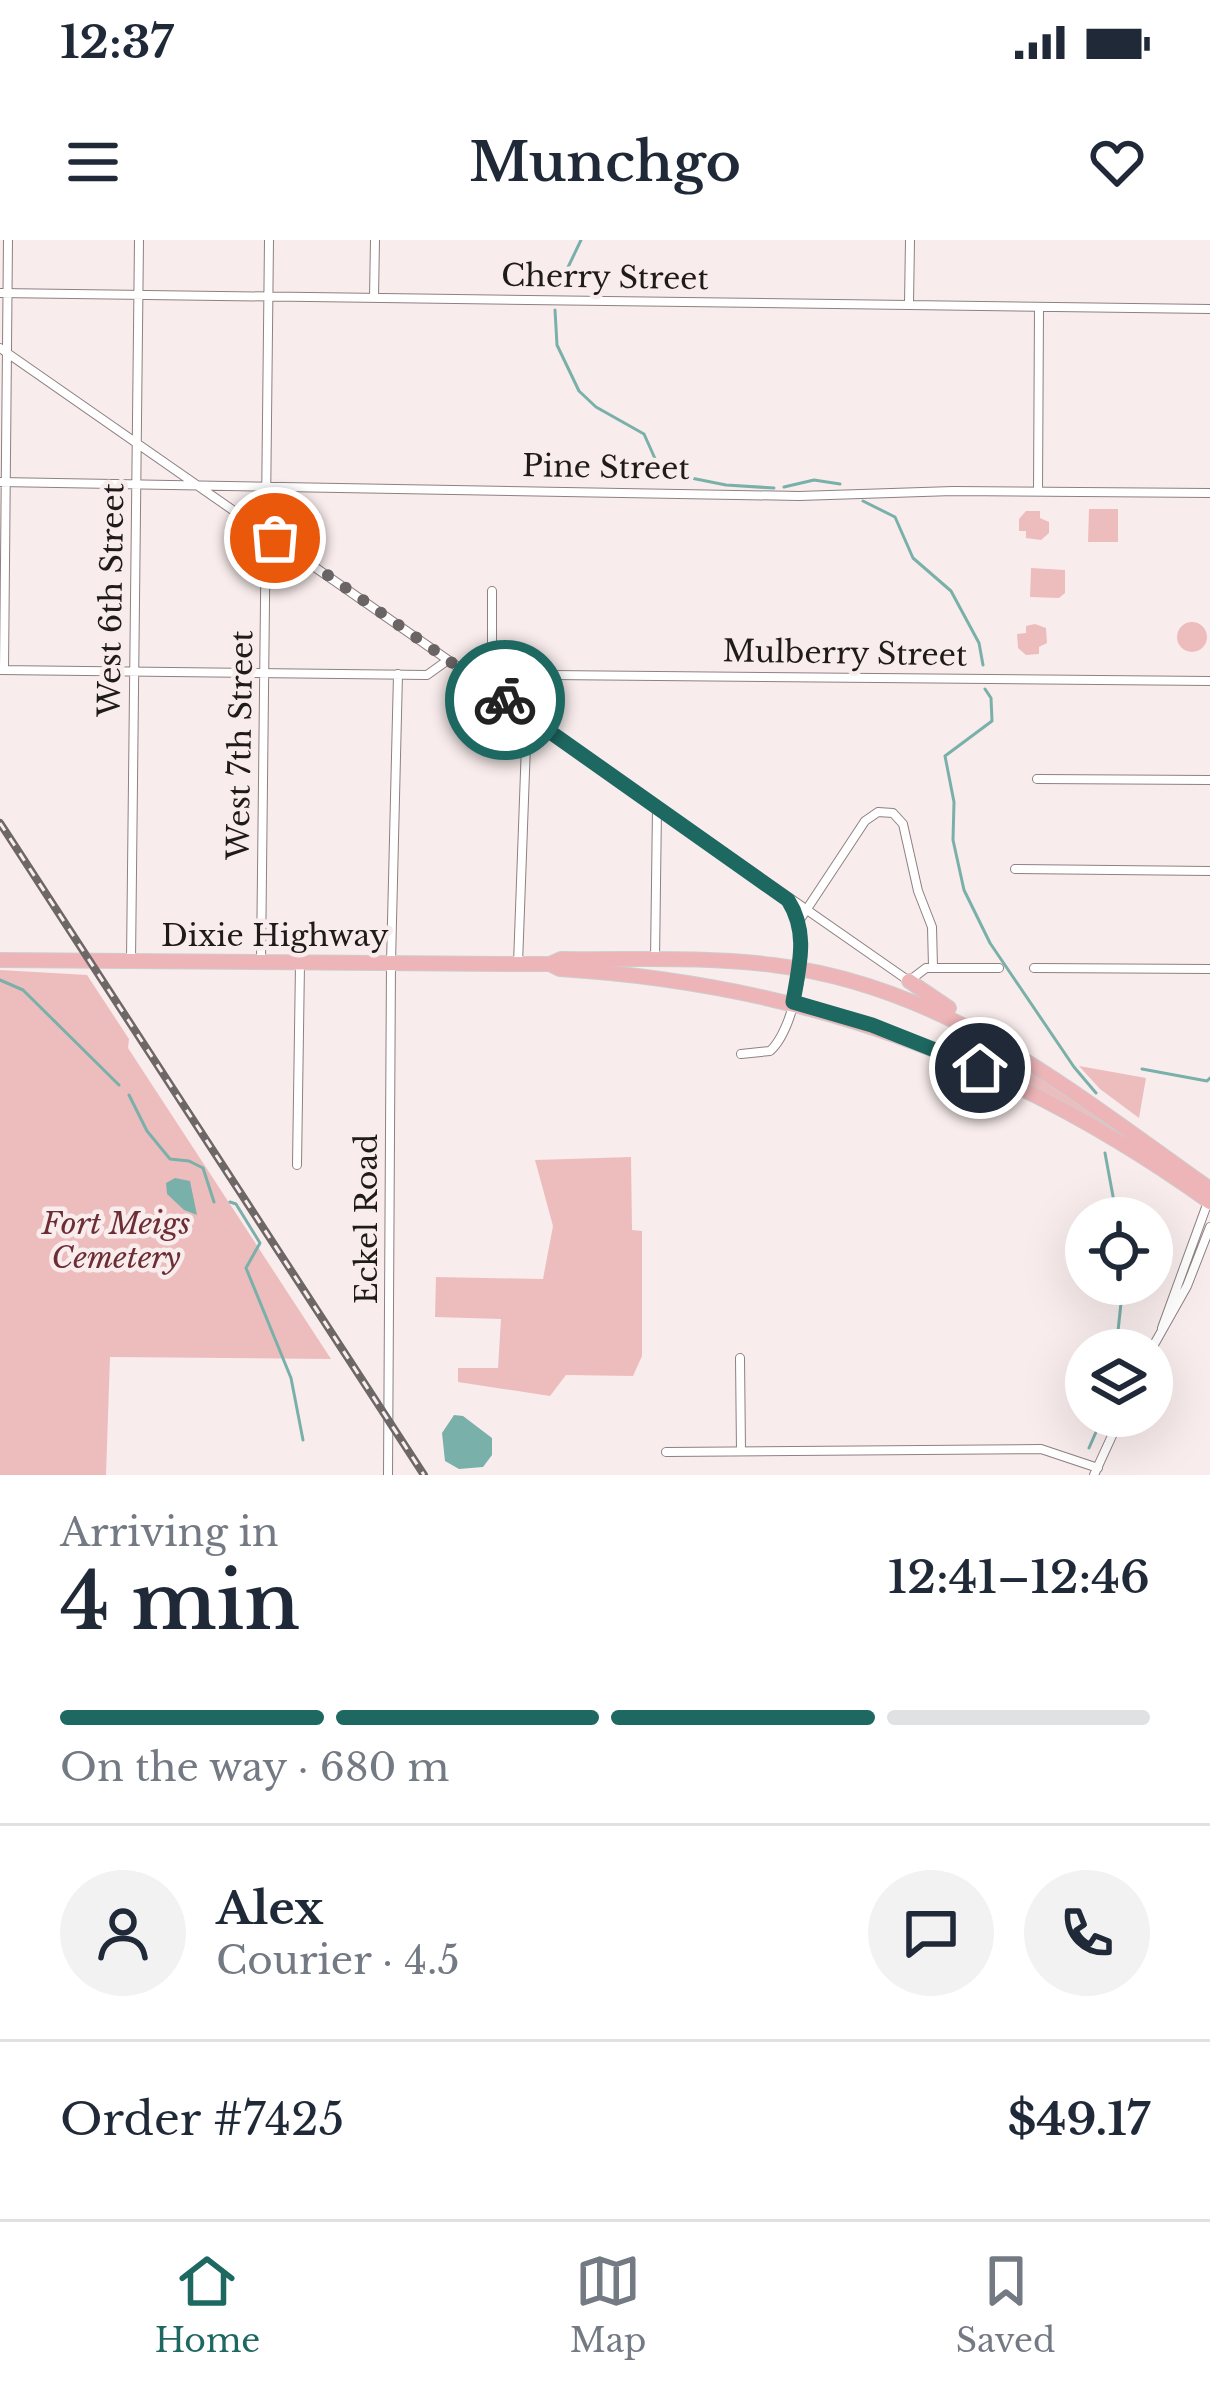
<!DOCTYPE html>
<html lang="en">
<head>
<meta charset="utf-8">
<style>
  body { margin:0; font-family:"Libre Baskerville",serif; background:#f2f2f3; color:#1f2937; height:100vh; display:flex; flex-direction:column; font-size:45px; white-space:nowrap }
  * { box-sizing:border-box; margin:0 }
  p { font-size:39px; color:#747a83 }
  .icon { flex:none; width:66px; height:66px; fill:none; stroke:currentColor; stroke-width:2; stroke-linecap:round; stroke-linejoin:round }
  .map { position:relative; height:1235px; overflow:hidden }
  .drawer { display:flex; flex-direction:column; background:#fff; flex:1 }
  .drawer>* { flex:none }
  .fabs { position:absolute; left:1065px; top:957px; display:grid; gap:24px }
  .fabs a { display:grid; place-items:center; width:108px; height:108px; border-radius:50%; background:#fff; box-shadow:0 12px 48px #0002; font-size:60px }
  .pin { position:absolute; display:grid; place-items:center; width:102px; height:102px; color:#fff; margin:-51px; border:6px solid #fff; border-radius:50%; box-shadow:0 3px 12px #0007 }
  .courier { position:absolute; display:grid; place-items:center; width:120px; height:120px; margin:-60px; border:9px solid #1e6862; border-radius:50%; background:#fff; color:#222; box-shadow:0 3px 15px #0007 }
  .head em { font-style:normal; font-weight:600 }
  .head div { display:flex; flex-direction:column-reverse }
  .head { display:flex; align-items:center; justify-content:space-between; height:204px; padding:0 60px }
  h1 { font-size:78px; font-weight:600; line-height:90px }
  .bar { display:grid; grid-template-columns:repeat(4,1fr); gap:18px 12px; align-content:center; height:144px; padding:0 60px }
  .bar i { height:15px; border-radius:9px; background:#e0e1e3 }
  .bar .on { background:#1e6862 }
  .bar p { grid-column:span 4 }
  .line { display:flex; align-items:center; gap:30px; padding:0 60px; border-top:3px solid #e0e1e3 }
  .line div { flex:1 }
  .round { display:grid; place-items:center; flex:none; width:126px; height:126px; border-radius:63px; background:#f2f2f3 }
  .status { display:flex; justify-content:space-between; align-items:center; height:84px; padding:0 60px; background:#fff; direction:ltr }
  .status svg { height:33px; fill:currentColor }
  header { display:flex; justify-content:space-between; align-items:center; height:156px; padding:0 60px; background:#fff; font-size:54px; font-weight:600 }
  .dock { display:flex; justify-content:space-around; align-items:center; height:168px; border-top:3px solid #e0e1e3; background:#fff; font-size:33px; color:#747a83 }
  .dock a { display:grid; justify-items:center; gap:6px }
  .dock .on { color:#1e6862 }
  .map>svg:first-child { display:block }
</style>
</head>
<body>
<div class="status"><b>12:37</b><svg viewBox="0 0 49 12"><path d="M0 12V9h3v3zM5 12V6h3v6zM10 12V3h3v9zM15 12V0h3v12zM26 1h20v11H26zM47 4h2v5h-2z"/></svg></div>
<header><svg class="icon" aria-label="menu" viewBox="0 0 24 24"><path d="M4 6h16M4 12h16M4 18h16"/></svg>Munchgo<svg class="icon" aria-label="heart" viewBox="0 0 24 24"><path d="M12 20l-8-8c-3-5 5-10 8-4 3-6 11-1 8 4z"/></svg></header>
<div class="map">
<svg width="1210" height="1235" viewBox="0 0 1210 1235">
  <rect width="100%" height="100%" fill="#f9ecec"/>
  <!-- green -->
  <path fill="#edbdbe" d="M1089 269H1118V302H1088Z
    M1026 271H1040V278L1049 282V293L1041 300 1026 298V291H1019V279Z
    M1031 328 1065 330V353L1059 358 1030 357Z
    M1177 397a15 15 0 1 1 30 0a15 15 0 1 1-30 0Z
    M1035 384 1046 388 1047 403 1039 407V414L1026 415 1018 408 1017 394 1026 393V386Z
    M0 730 87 735 129 799 128 808 331 1119 110 1117 106 1235H0Z
    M983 809H993L1049 842 1138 905 981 819 978 816Z
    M1079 826 1146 838 1139 878 1100 849Z
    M631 917 632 990 642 991V1116L633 1136 566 1135 550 1156 458 1142V1128H498L501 1079 435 1077 436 1037 543 1039 553 986 535 920Z"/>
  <!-- water -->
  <path fill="#7ab0aa" d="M175 938 190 941 197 975 184 970 167 954 166 943Z
    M454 1175 463 1176 492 1198V1215L483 1227 459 1229 445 1221 442 1193Z"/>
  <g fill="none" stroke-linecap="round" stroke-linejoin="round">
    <!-- stream -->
    <path stroke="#7ab0aa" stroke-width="3" d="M560 44 581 0
      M555 70 557 105 579 151 596 167 644 194 661 232 726 245 774 248
      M784 247 814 240 840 244
      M863 261 895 277 913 318 951 351 979 403 983 425
      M985 449 991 458 992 481 945 516 954 562 953 600 964 650 990 703 1074 827 1096 853
      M0 740 23 750 119 845
      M1142 829 1207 841 1210 838
      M129 855 147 891 170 919 189 921 203 928 214 962
      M1105 913 1117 978
      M230 962 236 964 260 1003 246 1028 291 1138 303 1200
      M1116 1110 1123 1044
      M1089 1208 1103 1176"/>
    <defs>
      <path id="minor" d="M0 53 1210 69
        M374 57 375 0
        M909 64 910 0
        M0 108 909 741 926 728H999
        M0 242 799 256 953 251 1210 253
        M1038 251 1039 67
        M0 430 427 435 448 420
        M4 430 8 0
        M492 436V351
        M484 445 497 435H550L1210 441
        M1037 539 1210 540
        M1015 629 1210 631
        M799 681 865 581 878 572 893 573 903 584 918 651 932 687 933 727
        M655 720 657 568
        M131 721 139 0
        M261 722 269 0
        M518 724 527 477
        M1034 728 1210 729
        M741 814 770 811C792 792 808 718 801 688 799 679 794 670 788 661
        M297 925 300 724
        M1162 1088 1209 959
        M1151 1110 1187 1046 1210 987
        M740 1118 741 1211
        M666 1212 1041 1209 1098 1228
        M388 1235 391 723 398 434
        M1094 1235 1121 1176"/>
      <path id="primary" d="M0 720 503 724H550L561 719C631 720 703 716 773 725 947 746 1072 852 1210 949
        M550 724 560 729C804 744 1012 820 1210 962
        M909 741 949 768
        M961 820 977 806 982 792"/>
    </defs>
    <!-- minor casing -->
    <use href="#minor" stroke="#8d8181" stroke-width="10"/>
    <!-- primary casing -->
    <use href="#primary" stroke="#cecdcd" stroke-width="16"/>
    <!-- minor -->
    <use href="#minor" stroke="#fff" stroke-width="8"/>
    <!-- primary -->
    <use href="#primary" stroke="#edb5b8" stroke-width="14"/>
    <defs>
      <path id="rail" d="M0 583 424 1235"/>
    </defs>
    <!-- rail casing -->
    <use href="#rail" stroke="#6e6767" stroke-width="8"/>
    <!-- rail -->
    <use href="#rail" stroke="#f9ecec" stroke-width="3" stroke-dasharray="9" stroke-linecap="butt"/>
  </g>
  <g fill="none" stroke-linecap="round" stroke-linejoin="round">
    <!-- done -->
    <path stroke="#6b6464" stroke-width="12" stroke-dasharray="0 21.6" d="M275 298 505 460"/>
    <!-- route -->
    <path stroke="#1e6862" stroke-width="15" d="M505 460 788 660C809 693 799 726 793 762L872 785 980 828"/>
  </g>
  <g text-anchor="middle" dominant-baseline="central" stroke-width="9" stroke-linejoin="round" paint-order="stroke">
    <!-- street labels -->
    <g font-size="30" fill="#1f1b1b" stroke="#f9ecec">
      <text transform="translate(605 37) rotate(1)">Cherry Street</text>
      <text transform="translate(606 227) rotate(1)">Pine Street</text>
      <text transform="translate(111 360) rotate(-89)">West 6th Street</text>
      <text transform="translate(845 413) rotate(1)">Mulberry Street</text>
      <text transform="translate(240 505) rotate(-89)">West 7th Street</text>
      <text x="275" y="695">Dixie Highway</text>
      <text transform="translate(366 979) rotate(-90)">Eckel Road</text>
    </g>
    <!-- park labels -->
    <g font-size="30" font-style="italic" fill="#6c2e34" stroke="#f9ecec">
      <text x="116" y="983">Fort Meigs<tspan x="116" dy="34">Cemetery</tspan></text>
    </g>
  </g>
</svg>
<div class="fabs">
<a><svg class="icon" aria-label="locate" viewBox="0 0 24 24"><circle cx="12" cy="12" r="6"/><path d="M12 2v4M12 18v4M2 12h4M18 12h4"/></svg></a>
<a><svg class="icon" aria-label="layers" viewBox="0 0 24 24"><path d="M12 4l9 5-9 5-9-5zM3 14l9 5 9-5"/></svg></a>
</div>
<div class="pin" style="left:275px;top:298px;background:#ea580c"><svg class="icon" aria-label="bag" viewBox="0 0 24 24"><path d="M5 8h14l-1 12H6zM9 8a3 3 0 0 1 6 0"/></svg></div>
<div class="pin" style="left:980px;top:828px;background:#1f2937"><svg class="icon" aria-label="home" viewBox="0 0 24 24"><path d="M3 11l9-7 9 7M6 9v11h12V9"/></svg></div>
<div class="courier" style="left:505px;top:460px"><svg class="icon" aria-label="bike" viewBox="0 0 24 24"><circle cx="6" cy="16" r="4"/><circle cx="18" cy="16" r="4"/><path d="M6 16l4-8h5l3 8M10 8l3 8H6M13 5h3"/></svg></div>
</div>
<section class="drawer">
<div class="head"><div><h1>4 min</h1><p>Arriving in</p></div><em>12:41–12:46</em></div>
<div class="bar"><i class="on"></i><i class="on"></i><i class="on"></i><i></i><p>On the way · 680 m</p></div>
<div class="line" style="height:216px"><a class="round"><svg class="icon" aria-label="person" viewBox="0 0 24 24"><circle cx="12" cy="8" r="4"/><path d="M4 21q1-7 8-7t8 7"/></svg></a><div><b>Alex</b><p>Courier · 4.5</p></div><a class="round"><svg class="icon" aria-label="chat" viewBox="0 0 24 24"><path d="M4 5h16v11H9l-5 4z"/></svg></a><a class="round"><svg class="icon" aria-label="phone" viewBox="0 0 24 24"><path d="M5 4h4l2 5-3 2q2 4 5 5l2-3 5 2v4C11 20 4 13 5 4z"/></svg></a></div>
<div class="line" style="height:156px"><div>Order #7425</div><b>$49.17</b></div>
</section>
<nav class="dock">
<a class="on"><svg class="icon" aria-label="home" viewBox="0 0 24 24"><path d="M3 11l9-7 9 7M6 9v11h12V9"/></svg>Home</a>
<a><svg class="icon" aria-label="map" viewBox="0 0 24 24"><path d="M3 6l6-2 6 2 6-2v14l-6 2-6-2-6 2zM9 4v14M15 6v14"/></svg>Map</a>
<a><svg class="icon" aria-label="saved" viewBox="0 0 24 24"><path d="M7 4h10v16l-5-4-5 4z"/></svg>Saved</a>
</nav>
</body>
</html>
